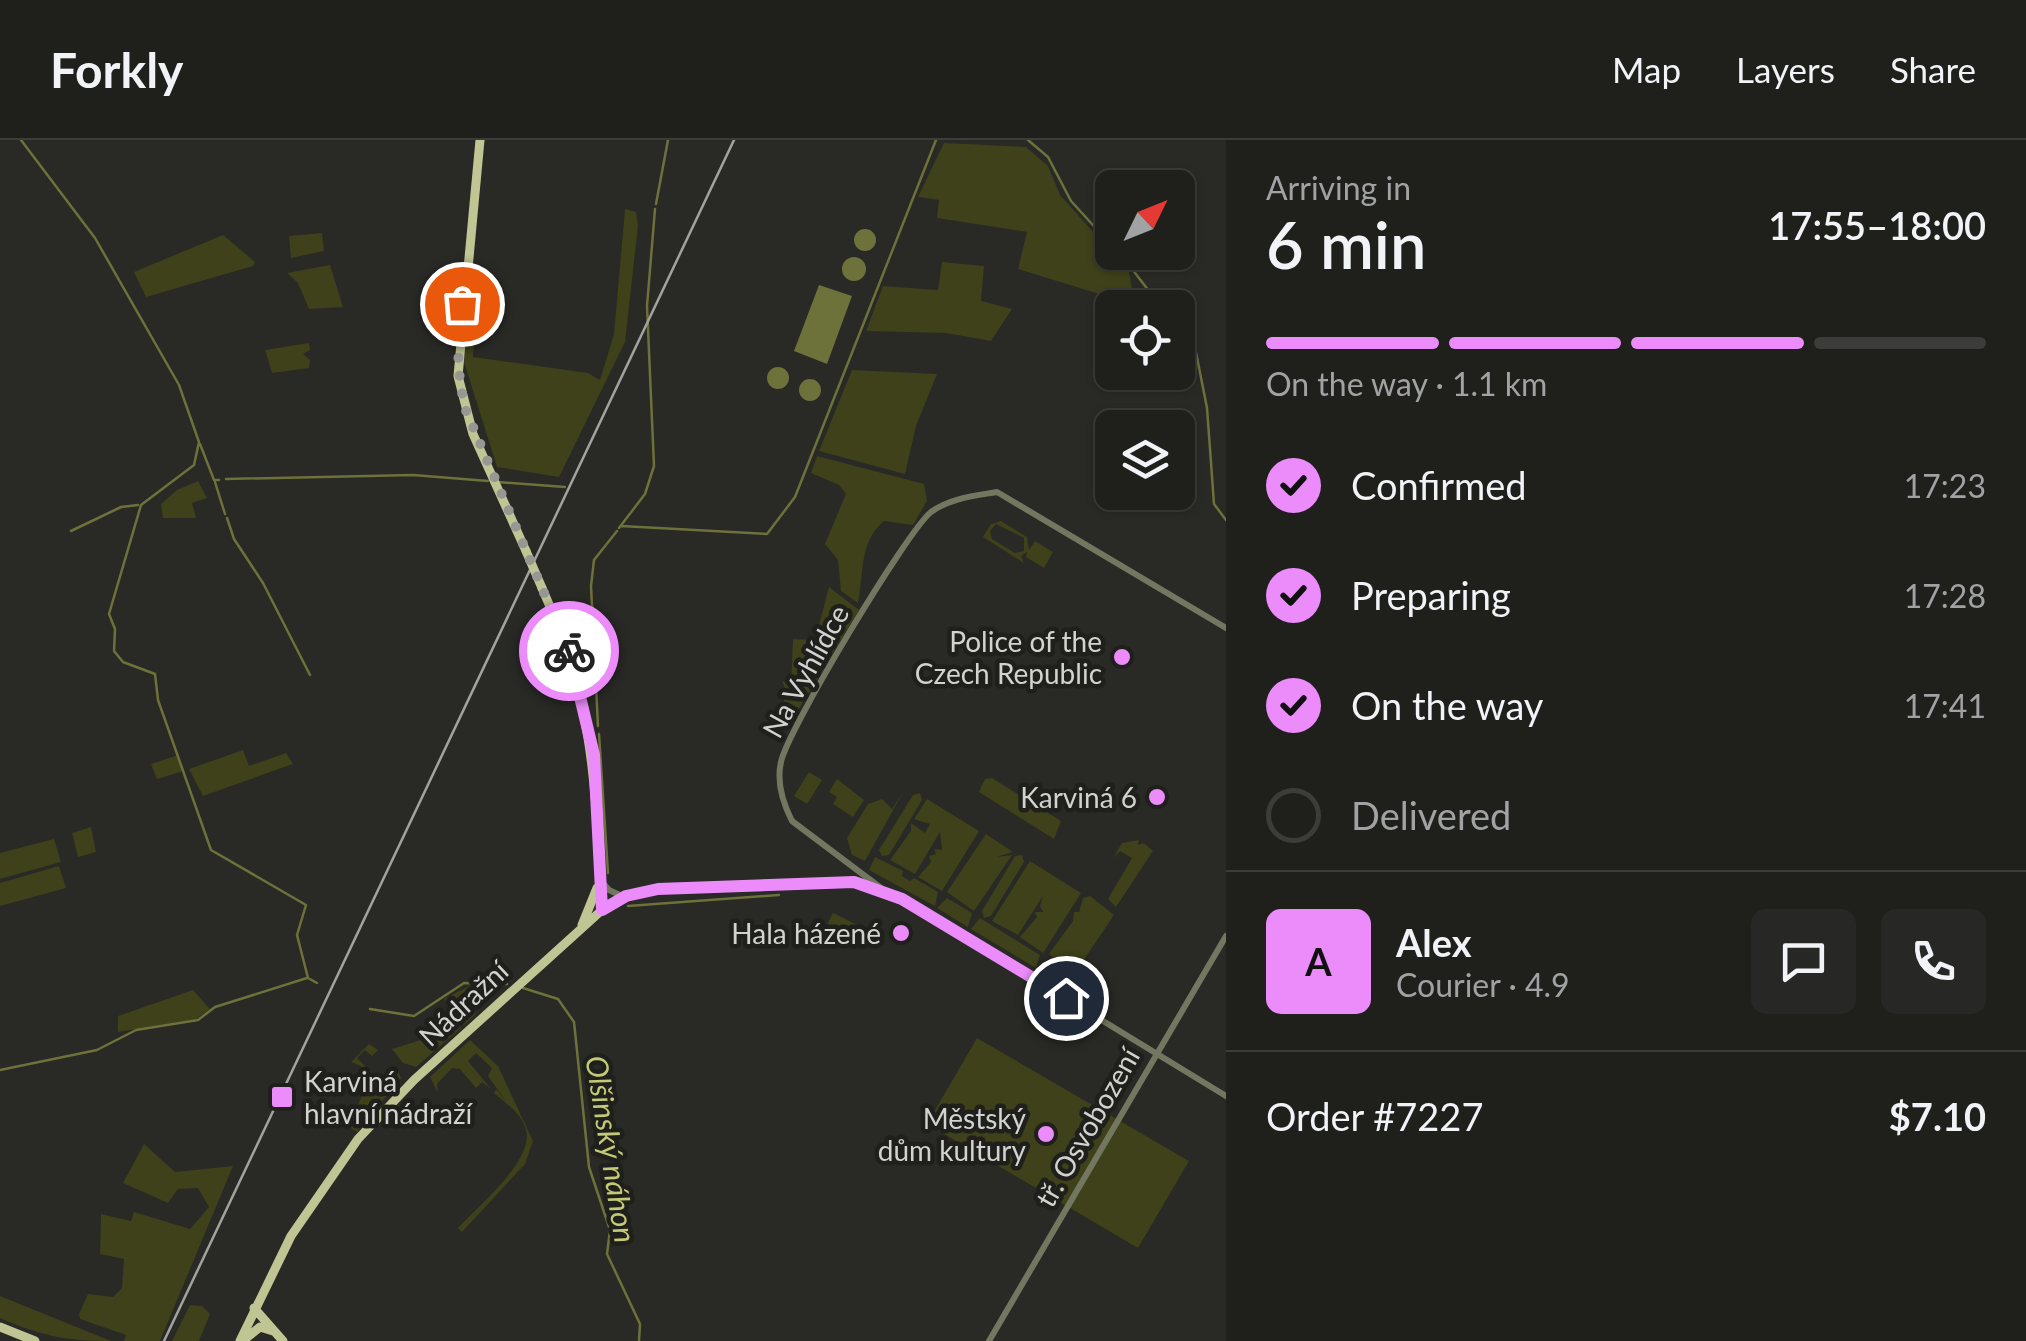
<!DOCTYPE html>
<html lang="en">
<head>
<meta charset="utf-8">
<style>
  body { margin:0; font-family:Lato,sans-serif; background:#272725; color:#f1f3f6; height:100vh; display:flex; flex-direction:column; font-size:38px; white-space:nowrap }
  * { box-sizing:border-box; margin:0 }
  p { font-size:32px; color:#a1a2a3 }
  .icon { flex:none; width:55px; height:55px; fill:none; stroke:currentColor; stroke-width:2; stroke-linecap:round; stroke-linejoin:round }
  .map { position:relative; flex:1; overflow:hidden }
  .drawer { display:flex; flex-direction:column; background:#1f1f1c; width:800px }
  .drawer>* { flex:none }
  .needle { width:65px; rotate:47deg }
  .fabs { position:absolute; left:1095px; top:30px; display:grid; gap:20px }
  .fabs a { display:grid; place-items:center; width:100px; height:100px; border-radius:15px; background:#1f1f1c; box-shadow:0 2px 8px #0004,0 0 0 2px #3c3d3b; font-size:50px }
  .pin { position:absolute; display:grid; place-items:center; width:85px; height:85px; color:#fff; margin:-42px; border:5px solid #fff; border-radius:50%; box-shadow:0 2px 10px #0007 }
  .courier { position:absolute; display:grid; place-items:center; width:100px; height:100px; margin:-50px; border:8px solid #ec8cfa; border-radius:50%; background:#fff; color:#222; box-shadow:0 2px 12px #0007 }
  .headline em { font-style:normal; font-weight:600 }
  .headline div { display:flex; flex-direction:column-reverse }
  .headline { display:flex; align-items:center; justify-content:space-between; height:170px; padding:0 40px }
  h1 { font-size:65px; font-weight:600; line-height:75px }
  .bar { display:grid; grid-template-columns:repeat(4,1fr); gap:15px 10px; align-content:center; height:120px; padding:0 40px }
  .bar i { height:12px; border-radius:8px; background:#3c3d3b }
  .bar .current { background:#ec8cfa }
  .bar p { grid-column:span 4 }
  .line { display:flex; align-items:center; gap:25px; padding:0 40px; border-top:2px solid #3c3d3b }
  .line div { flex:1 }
  .round { display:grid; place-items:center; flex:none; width:105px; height:105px; border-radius:15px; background:#272725 }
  ol { padding:0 40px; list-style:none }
  li { display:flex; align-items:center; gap:30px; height:110px }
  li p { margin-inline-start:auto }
  li .icon { padding:10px; border-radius:50%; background:#ec8cfa; color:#111; stroke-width:4 }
  li:last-child { color:#a1a2a3 }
  li i { width:55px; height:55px; border:5px solid #3c3d3b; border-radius:50% }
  header { display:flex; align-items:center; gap:60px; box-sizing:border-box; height:140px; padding:0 50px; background:#1f1f1c; border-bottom:2px solid #3c3d3b }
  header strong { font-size:48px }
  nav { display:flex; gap:55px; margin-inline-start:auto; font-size:35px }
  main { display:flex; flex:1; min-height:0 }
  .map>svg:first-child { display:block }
</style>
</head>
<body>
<header>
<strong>Forkly</strong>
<nav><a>Map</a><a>Layers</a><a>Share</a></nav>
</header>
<main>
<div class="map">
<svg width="1226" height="1201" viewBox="0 0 1226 1201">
  <rect width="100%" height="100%" fill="#292926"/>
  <!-- green -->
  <path fill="#3e4119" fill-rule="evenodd" d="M944 3 1026 7 1048 26 1060 55 1129 132 1135 165 1018 129 1027 92 937 78 939 60 918 57Z
    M625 69 636 72 638 86 625 202 559 337 497 327 464 222 467 189 475 191 473 217 588 233 600 240 614 194Z
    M322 93 324 111 291 118 289 96Z
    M223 95 255 122 253 126 146 157 134 132Z
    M942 122 984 126 981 161 1012 169 991 201 946 193 866 191 883 146 938 150Z
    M330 125 343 167 309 169 298 143 287 133Z
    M309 203 310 210 303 214 310 220 309 228 272 233 265 210Z
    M852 230 937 234 916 286 905 334 819 311Z
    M817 316 924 344 927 361 913 385 884 381C859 402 864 433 858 463L841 451 838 420 825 404 846 354 839 345 811 333Z
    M198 341 207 358 192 363 196 378H163L161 364 177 350Z
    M1001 381 1027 397 1029 410 1035 401 1053 412 1044 428 1026 417 1027 412 1021 416 1024 423 983 397 991 384ZM996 384 1024 398V411L1015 413 992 399 990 391Z
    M829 447 859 470 792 580 781 584 785 549 782 540 791 547 793 499 815 500Z
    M243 610 249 626 286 613 293 624 203 656 189 629Z
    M178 615 184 631 157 639 151 624Z
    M809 632 822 640 807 664 794 656Z
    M992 638 1061 681 1054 699 979 652 985 639Z
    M837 639 864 660 853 677 833 664 837 657 829 652Z
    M903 652 865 721 852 715 847 698 868 664 882 659 892 669Z
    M920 653 922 660 889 715 882 716 879 710 913 655Z
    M927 659 979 691 942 751 918 737 931 722 929 716 936 714 934 709 942 710 940 692 915 734 890 720 911 691V683L925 693 930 684 914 679Z
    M91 687 96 712 78 717 72 693Z
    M986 694 1013 712 997 717 1012 715 974 771 947 752Z
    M54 699 61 722 0 739V713Z
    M1139 700 1138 705 1144 703 1153 711 1116 767 1108 759 1132 718 1120 711 1113 718 1122 703Z
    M1022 715 1024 722 991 776 984 778 982 771 1015 716Z
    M875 717 903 731 902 736 910 741 914 738 938 752 935 766 869 730Z
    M1030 721 1081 753 1043 813 1020 797 1037 777 1035 772H1043L1040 766 1043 756 1018 795 992 781Z
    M59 726 66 748 0 766V743Z
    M1090 756 1114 775 1075 833 1049 814 1073 781 1074 772H1079L1083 758Z
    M947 758 972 773 968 787 937 768Z
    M833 773 864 788 854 808 823 793Z
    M980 778 1040 815 1036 828 971 789Z
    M1049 820 1058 830 1074 836 1069 849 1039 831Z
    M469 846H499L486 861 474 865 476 874 464 885 444 859Z
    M193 850 210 869 196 879 118 892V876Z
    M462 887 416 927 403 923 392 909Z
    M977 898 1189 1021 1138 1108 927 984Z
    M470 900 498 926 533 1001 525 1024 462 1092 458 1088C478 1066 538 1017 525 987 520 972 505 963 494 953L496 949 507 963 488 936 492 928 476 913 468 921 491 949 482 942 476 948 460 929 452 928 437 944 438 953 430 937Z
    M369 904 378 910 372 916 365 910 357 918 382 942 397 929 401 938 357 992 348 986 368 943 361 926 351 922Z
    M144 1004 175 1032 233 1026 160 1201H124L126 1195 80 1179 79 1174 88 1154 113 1157 122 1148 124 1119 100 1114 101 1074 131 1081 134 1072 190 1089 209 1067 198 1048 178 1049 168 1063 123 1043Z
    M0 1156 111 1201C65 1201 42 1196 0 1178Z
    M190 1165 202 1166 210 1174 199 1201H172Z"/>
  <!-- water -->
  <path fill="#6d713a" d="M854 100a11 11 0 1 1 22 0a11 11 0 1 1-22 0Z
    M842 129a12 12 0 1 1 24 0a12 12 0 1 1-24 0Z
    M819 145 852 156 827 224 794 211Z
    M767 238a11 11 0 1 1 22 0a11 11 0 1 1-22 0Z
    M799 250a11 11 0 1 1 22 0a11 11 0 1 1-22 0Z"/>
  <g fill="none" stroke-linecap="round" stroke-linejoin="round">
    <!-- stream -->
    <path stroke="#6d713a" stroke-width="2.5" d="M21 0 95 98 179 245 199 302 194 325 141 365 109 474 115 489 114 511 123 522 155 534 158 560 211 710 306 765 297 795 308 838 317 843
      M1028 0 1048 17 1071 61 1112 106
      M656 64 668 0
      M1119 112 1162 168
      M1178 176 1190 182 1207 268 1214 364 1226 380
      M200 304 214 340H219
      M226 339 413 335 488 341
      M215 342 225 374
      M497 342 565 347
      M227 378 234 399 263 443 310 535
      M621 386 767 394 795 357 936 0
      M619 388 645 354 654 326 647 166 655 69
      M71 391 121 367 138 365
      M598 586 591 446 594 420 617 391
      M599 594 608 733
      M628 766 779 755
      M523 848 558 859 574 882 589 1027 610 1090 607 1114 640 1184 639 1201
      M370 869 414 876 464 843 507 844
      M0 930 97 910 136 890 198 880 215 867 307 838"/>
    <!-- minor -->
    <path stroke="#74775f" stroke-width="6" d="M602 742 609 750 624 757
      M885 751 792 681C783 663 776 643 781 622 787 591 907 391 931 372 950 358 974 356 997 352L1226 488
      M602 770 626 757 676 747 811 741 866 745 931 776 1226 956
      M989 1201 1226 796"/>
    <!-- major -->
    <path stroke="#c0c594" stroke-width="9" d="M480 0 458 236 473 294 526 411
      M582 785 597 748
      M254 1168 283 1201
      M0 1187 35 1201
      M245 1199 260 1187 273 1191
      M240 1201 291 1096 358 999 414 940 602 770C595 643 595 567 542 448"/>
    <!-- rail -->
    <path stroke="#a2a29f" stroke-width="2.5" d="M164 1201 734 0"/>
    <!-- major-bridge -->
    <path stroke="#c0c594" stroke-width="9" d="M526 411 542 448"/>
  </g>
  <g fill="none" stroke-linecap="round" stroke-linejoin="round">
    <!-- done -->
    <path stroke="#979794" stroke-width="10" stroke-dasharray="0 18" d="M462 164 458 225 464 266 569 511"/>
    <!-- route -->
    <path stroke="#ec8cfa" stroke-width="12" d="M569 511 594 615 602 770 626 756 658 749 854 742 902 759 1066 858"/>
  </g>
  <!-- markers -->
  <g fill="#ec8cfa" stroke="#1f201c" stroke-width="4">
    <circle cx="1122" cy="517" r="10"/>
    <circle cx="1157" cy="657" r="10"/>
    <circle cx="901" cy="793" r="10"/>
    <rect x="270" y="945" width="24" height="24" rx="5"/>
    <circle cx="1046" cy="994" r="10"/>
  </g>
  <g text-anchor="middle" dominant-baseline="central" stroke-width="9" stroke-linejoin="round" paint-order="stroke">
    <!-- poi labels -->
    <g font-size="28" fill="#d2d2d0" stroke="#1f201c" text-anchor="end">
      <text x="1102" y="501">Police of the<tspan x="1102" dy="32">Czech Republic</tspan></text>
      <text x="1137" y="657">Karviná 6</text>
      <text x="881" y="793">Hala házené</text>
      <text x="304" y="941" text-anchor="start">Karviná<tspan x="304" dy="32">hlavní nádraží</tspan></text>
      <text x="1026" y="978">Městský<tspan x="1026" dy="32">dům kultury</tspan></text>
    </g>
    <!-- street labels -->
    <g font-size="28" fill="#d2d2d0" stroke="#1f201c">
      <text transform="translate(805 531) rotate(-61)">Na Vyhlídce</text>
      <text transform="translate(463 863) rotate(-43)">Nádražní</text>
      <text transform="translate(1087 987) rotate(-60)">tř. Osvobození</text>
    </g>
    <!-- water labels -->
    <g font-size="30" font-style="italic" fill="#c3c976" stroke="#1f201c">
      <text transform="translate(612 1009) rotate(81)">Olšinský náhon</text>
    </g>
  </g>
</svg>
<div class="fabs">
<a><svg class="needle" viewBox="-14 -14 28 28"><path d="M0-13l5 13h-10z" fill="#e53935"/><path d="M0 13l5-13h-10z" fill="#a1a2a3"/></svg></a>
<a><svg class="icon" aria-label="locate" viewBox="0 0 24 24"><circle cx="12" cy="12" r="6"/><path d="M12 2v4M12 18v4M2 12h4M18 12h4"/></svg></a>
<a><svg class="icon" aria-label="layers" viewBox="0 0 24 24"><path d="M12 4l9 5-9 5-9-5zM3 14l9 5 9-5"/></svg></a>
</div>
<div class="pin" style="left:462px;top:164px;background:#ea580c"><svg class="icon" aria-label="bag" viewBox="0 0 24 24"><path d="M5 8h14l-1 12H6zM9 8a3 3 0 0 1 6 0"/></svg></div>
<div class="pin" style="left:1066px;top:858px;background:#1f2937"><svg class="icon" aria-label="home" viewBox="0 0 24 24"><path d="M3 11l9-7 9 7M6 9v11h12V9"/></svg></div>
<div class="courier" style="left:569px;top:511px"><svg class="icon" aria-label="bike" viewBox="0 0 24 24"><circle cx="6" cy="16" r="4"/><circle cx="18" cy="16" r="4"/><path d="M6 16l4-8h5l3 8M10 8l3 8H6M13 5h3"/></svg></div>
</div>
<section class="drawer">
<div class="headline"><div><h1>6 min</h1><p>Arriving in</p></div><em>17:55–18:00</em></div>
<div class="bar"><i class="current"></i><i class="current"></i><i class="current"></i><i></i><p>On the way · 1.1 km</p></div>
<ol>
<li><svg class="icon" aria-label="check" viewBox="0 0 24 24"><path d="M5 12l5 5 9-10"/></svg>Confirmed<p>17:23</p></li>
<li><svg class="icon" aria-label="check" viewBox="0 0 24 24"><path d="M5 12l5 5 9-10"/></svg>Preparing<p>17:28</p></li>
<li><svg class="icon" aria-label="check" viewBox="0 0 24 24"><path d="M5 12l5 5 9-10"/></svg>On the way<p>17:41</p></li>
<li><i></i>Delivered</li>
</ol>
<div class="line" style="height:180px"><b class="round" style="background:#ec8cfa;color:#111">A</b><div><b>Alex</b><p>Courier · 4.9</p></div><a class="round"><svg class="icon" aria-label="chat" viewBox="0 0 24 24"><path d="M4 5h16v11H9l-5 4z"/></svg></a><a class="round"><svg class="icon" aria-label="phone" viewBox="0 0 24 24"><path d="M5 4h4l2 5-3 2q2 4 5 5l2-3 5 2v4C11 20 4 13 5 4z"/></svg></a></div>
<div class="line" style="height:130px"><div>Order #7227</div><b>$7.10</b></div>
</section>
</main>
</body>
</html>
